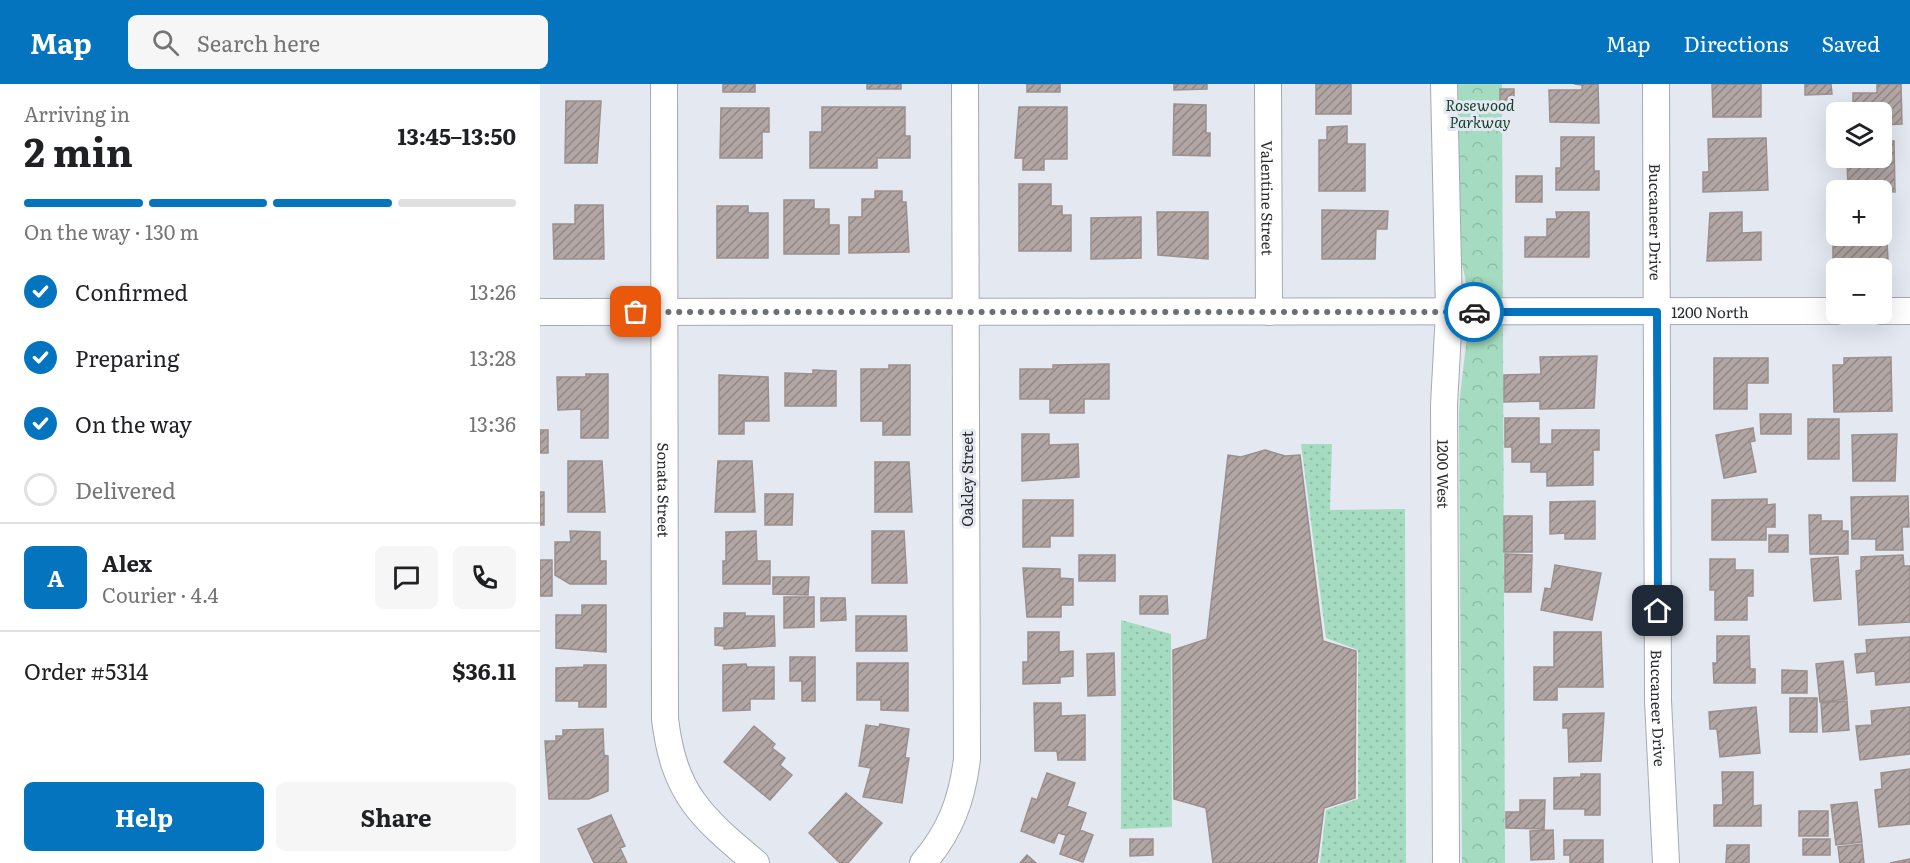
<!DOCTYPE html>
<html lang="en">
<head>
<meta charset="utf-8">
<style>
  body { margin:0; font-family:Literata,serif; background:#f6f6f6; color:#202124; height:100vh; display:flex; flex-direction:column; font-size:22px; white-space:nowrap }
  * { box-sizing:border-box; margin:0 }
  p { font-size:20px; color:#757577 }
  .icon { flex:none; width:33px; height:33px; fill:none; stroke:currentColor; stroke-width:2; stroke-linecap:round; stroke-linejoin:round }
  .map { position:relative; flex:1; overflow:hidden }
  .drawer { display:flex; flex-direction:column; background:#fff; width:540px }
  .drawer>* { flex:none }
  .fabs { position:absolute; left:1286px; top:18px; display:grid; gap:12px }
  .fabs a { display:grid; place-items:center; width:66px; height:66px; border-radius:9px; background:#fff; box-shadow:0 6px 24px #0002; font-size:30px }
  .pin { position:absolute; display:grid; place-items:center; width:51px; height:51px; color:#fff; margin:-26px; border-radius:12px; box-shadow:0 3px 9px #0006 }
  .courier { position:absolute; display:grid; place-items:center; width:60px; height:60px; margin:-30px; border:4px solid #0574bf; border-radius:50%; background:#fff; color:#222; box-shadow:0 2px 8px #0007 }
  .summary em { font-style:normal; font-weight:700 }
  .summary div { display:flex; flex-direction:column-reverse }
  .summary { display:flex; align-items:center; justify-content:space-between; height:102px; padding:0 24px }
  h1 { font-size:39px; font-weight:700; line-height:45px }
  .bar { display:grid; grid-template-columns:repeat(4,1fr); gap:9px 6px; align-content:center; height:72px; padding:0 24px }
  .bar i { height:8px; border-radius:4px; background:#e0e0e0 }
  .bar .current { background:#0574bf }
  .bar p { grid-column:span 4 }
  .line { display:flex; align-items:center; gap:15px; padding:0 24px; border-top:2px solid #e0e0e0 }
  .line div { flex:1 }
  .round { display:grid; place-items:center; flex:none; width:63px; height:63px; border-radius:9px; background:#f6f6f6 }
  ol { padding:0 24px; list-style:none }
  li { display:flex; align-items:center; gap:18px; height:66px }
  li p { margin-inline-start:auto }
  li .icon { padding:6px; border-radius:50%; background:#0574bf; color:#fff; stroke-width:4 }
  li:last-child { color:#757577 }
  li i { width:33px; height:33px; border:3px solid #e0e0e0; border-radius:50% }
  .action { display:flex; gap:12px; margin-top:auto; padding:12px 24px }
  .action a { flex:1; height:69px; border-radius:9px; background:#0574bf; color:#fff; font-size:24px; font-weight:700; line-height:69px; text-align:center }
  .action a+a { background:#f6f6f6; color:#202124 }
  header { display:flex; align-items:center; gap:36px; box-sizing:border-box; height:84px; padding:0 30px; background:#0574bf; color:#fff }
  header strong { font-size:28px }
  nav { display:flex; gap:33px; margin-inline-start:auto; font-size:21px }
  .search { width:420px; height:54px; background:#f6f6f6; display:flex; align-items:center; gap:15px; box-sizing:border-box; padding:0 21px; border-radius:9px; color:#757577; font-size:22px }
  main { display:flex; flex:1; min-height:0 }
  .map>svg:first-child { display:block }
</style>
</head>
<body>
<header>
<strong>Map</strong>
<div class="search"><svg class="icon" aria-label="search" viewBox="0 0 24 24"><circle cx="10" cy="10" r="6"/><path d="M15 15l6 6"/></svg>Search here</div>
<nav><a>Map</a><a>Directions</a><a>Saved</a></nav>
</header>
<main>
<section class="drawer">
<div class="summary"><div><h1>2 min</h1><p>Arriving in</p></div><em>13:45–13:50</em></div>
<div class="bar"><i class="current"></i><i class="current"></i><i class="current"></i><i></i><p>On the way · 130 m</p></div>
<ol>
<li><svg class="icon" aria-label="check" viewBox="0 0 24 24"><path d="M5 12l5 5 9-10"/></svg>Confirmed<p>13:26</p></li>
<li><svg class="icon" aria-label="check" viewBox="0 0 24 24"><path d="M5 12l5 5 9-10"/></svg>Preparing<p>13:28</p></li>
<li><svg class="icon" aria-label="check" viewBox="0 0 24 24"><path d="M5 12l5 5 9-10"/></svg>On the way<p>13:36</p></li>
<li><i></i>Delivered</li>
</ol>
<div class="line" style="height:108px"><b class="round" style="background:#0574bf;color:#fff">A</b><div><b>Alex</b><p>Courier · 4.4</p></div><a class="round"><svg class="icon" aria-label="chat" viewBox="0 0 24 24"><path d="M4 5h16v11H9l-5 4z"/></svg></a><a class="round"><svg class="icon" aria-label="phone" viewBox="0 0 24 24"><path d="M5 4h4l2 5-3 2q2 4 5 5l2-3 5 2v4C11 20 4 13 5 4z"/></svg></a></div>
<div class="line" style="height:78px"><div>Order #5314</div><b>$36.11</b></div>
<div class="action"><a>Help</a><a>Share</a></div>
</section>
<div class="map">
<svg width="1370" height="779" viewBox="0 0 1370 779">
  <defs>
    <pattern id="grass-dots" width="8" height="8" patternUnits="userSpaceOnUse" patternTransform="scale(1.5)"><rect width="8" height="8" fill="#a5dcc1"/><path d="M2 2h.1M6 6h.1" fill="none" stroke="#8ebda6" stroke-width="1.8" stroke-linecap="round"/></pattern>
    <pattern id="park-crowns" width="20" height="18" patternUnits="userSpaceOnUse" patternTransform="scale(1.5)"><rect width="20" height="18" fill="#a5dcc1"/><path d="M2 6a3 3 0 1 1 6 0M12 15a3 3 0 1 1 6 0" fill="none" stroke="#8ebda6"/></pattern>
    <pattern id="building-hatch" width="6" height="6" patternUnits="userSpaceOnUse" patternTransform="scale(1.5)"><rect width="6" height="6" fill="#b1a6a3"/><path d="M-1 1l2-2M0 6l6-6M5 7l2-2" fill="none" stroke="#908785"/></pattern>
  </defs>
  <rect width="100%" height="100%" fill="#e3e8f1"/>
  <!-- grass -->
  <path fill="url(#grass-dots)" d="M761 360H792L790 426 865 425 866 779H780L786 726 818 715V566L786 554Z
    M581 536 631 550 632 743 581 745Z"/>
  <!-- park -->
  <path fill="url(#park-crowns)" d="M917 0H962L965 779H922L919 329C921 280 937 226 921 178Z"/>
  <!-- building -->
  <path fill="url(#building-hatch)" stroke="#9b908d" stroke-width="1.5" d="M183 0H215V8H183Z
    M327 0H361V5H327Z
    M487 0H520V8H487Z
    M634 0H667V5L634 6Z
    M776 0H811V30H776Z
    M1058 0 1059 39 1010 38 1009 6H1042V1L1034 0Z
    M1172 0H1221V33H1173Z
    M1265 0H1291L1292 10 1265 11Z
    M1337 0H1361L1362 40 1341 41V28H1313V9H1337Z
    M960 5H974V26H960Z
    M26 17H61L57 79H25Z
    M634 20 666 21V49H670V72L633 71Z
    M282 23H365V52H370V74H337V84H270V48H282Z
    M479 23H527V75H504V86H483V74H475Z
    M181 24H229V48H222V74H180Z
    M807 42V60H825V107H779V56H787V43Z
    M1021 53H1054V87H1059V106H1016V84H1021Z
    M1226 54 1228 106 1163 108V88H1169L1168 55Z
    M1341 57H1354L1355 108 1308 106 1307 74H1341Z
    M976 92H1002V118H976Z
    M479 100H511V122H522V131H531V167H479Z
    M335 107H362V118H366L369 168 309 169V133H322V115H335Z
    M244 116H274V125H289V141H299V170H244Z
    M35 121H63L64 175H14L13 140H35Z
    M177 122H208V129H228V174H177Z
    M782 126 848 127 847 145H836L835 175H782Z
    M1341 127H1345L1348 175 1293 176V152H1341Z
    M617 128H668V175L618 171Z
    M1016 128H1049V173H985V153H1007V135H1017Z
    M1202 128V149L1221 148V176L1167 177 1170 129Z
    M601 133V174L551 175V134Z
    M1057 272 1054 324 1000 325V317L964 318V291L1001 290 1000 273Z
    M1351 273 1352 327 1294 328 1293 281H1304V274Z
    M1174 274H1228V299H1207V325H1174Z
    M569 280V315H544V329H510V315H480V285H513V281Z
    M349 281H370V351H343V337H321V285H349Z
    M273 286 296 287V322H245V289L273 290Z
    M46 290H68V354H41V325L18 326 17 293H46Z
    M179 291 228 293 229 337H204V350H179Z
    M1220 330H1251V350H1221Z
    M965 334H999V360H1012V346H1059V366H1053V401L1007 402V388H991V378H972V363H965Z
    M1268 335H1299V375H1268Z
    M1213 344 1215 357 1210 358 1216 388 1184 394 1176 351Z
    M0 346H8V369H0Z
    M482 350H509V361L538 360 539 393 482 397Z
    M1357 350 1355 397H1313L1312 351Z
    M725 366 745 372 760 371 783 557 816 567 815 714 784 724 777 779H673L666 724 634 715 633 566 667 555 688 371 701 373Z
    M28 377H62L65 428H28Z
    M178 377H212L215 428H175Z
    M335 378H369L372 428H335Z
    M0 408H4V441H0Z
    M225 410H253L252 441H225Z
    M1368 412 1369 443H1362L1363 466H1336V455H1312L1311 413Z
    M1227 415V421L1235 420V443H1226V456H1172V416Z
    M483 416H533V452H510V463H483Z
    M1055 417V455H1025V449L1010 450V418Z
    M1269 431H1281V437H1302V447H1308V470H1270Z
    M964 432H992V468H964Z
    M30 447 60 448V477H66V500H30L15 491V458H31Z
    M216 447 217 477H230V500H183V477H186V448Z
    M332 447H364L367 499H332Z
    M1229 451H1248V468H1229Z
    M965 470 992 471 991 508H965Z
    M539 471H575V497H539Z
    M1363 471 1364 482H1370V538L1319 541 1316 487 1321 486V473Z
    M1298 473 1301 515 1274 517 1271 475Z
    M1170 475H1195V486H1213V512H1207V536H1175V506H1170Z
    M0 476H12V512H0Z
    M1015 481 1061 489 1052 536 1001 526 1005 504 1011 505Z
    M483 484 520 485V494L533 495V521H521V533H487Z
    M233 493H269L268 511 233 510Z
    M600 512H627L628 530H600Z
    M244 513H274V543L244 544Z
    M281 514H305L306 536 281 537Z
    M42 521H66V568L16 564V531H42Z
    M184 529H205V532H234L235 562 184 565V562L175 561V544H184Z
    M316 532H366L367 567H316Z
    M488 548H519V568L533 567V592L520 593V599L483 600V578H488Z
    M1014 548H1061L1063 603H1017V616H994V583H1014Z
    M1177 552H1209L1210 585H1215V599H1174L1173 579H1177Z
    M1370 553V598L1336 601 1335 587 1317 589 1315 570 1327 569 1326 556Z
    M574 569 575 611 548 612 547 570Z
    M250 573H275V617H262V597H250Z
    M1303 577 1307 615 1280 618 1276 580Z
    M317 579H368V627L341 626V616H317Z
    M206 580 207 583H234V615H210V626L183 627V581Z
    M44 581H66V623H39V617H16V584L44 583Z
    M1242 586 1267 587V609H1242Z
    M1250 614H1277V648H1250Z
    M1307 617 1309 646 1283 648 1281 619Z
    M494 619H521V632L545 631V676H518L517 667H495Z
    M1216 623 1220 669 1180 673 1177 645H1170L1169 628Z
    M1370 623V670L1320 676 1316 642 1332 641 1331 627Z
    M1064 629 1061 677 1029 678 1028 644H1023V630Z
    M340 640 369 645 365 674H369L362 719 323 713 331 684 319 682 326 641 339 643Z
    M214 642 235 660 232 664 245 674 240 681 252 691 230 716 184 678Z
    M63 645 64 671 68 672V707L49 715H9L5 657H16V652H23V646Z
    M1370 685V740L1339 743 1335 706 1342 705 1341 689Z
    M1182 688H1213V722L1221 721V742H1174V721H1183Z
    M507 689 535 699 527 722 546 729 540 746 553 751 543 778 520 770 526 751 518 749 514 759 481 747 492 714 497 716Z
    M1041 690H1060V731H1045V725H1014V694L1041 693Z
    M306 709 342 739 308 779H300L269 749Z
    M980 716H1005L1004 745 966 744V728H980Z
    M1317 718 1322 758 1296 761 1291 721Z
    M1259 727H1288V752H1259Z
    M71 731 85 762 80 764 87 779H54L38 745Z
    M1013 746 1014 775 991 776 990 747Z
    M590 755H613V771L590 772Z
    M1263 755H1290V771H1263Z
    M1024 756H1063V779H1030V771H1024Z
    M1322 760 1324 779H1300L1298 763Z
    M1187 761H1209V779H1186Z
    M487 771 496 779H480Z
    M1370 775V779H1350Z"/>
  <g fill="none" stroke-linecap="round" stroke-linejoin="round">
    <defs>
      <g id="minor">
        <path id="s1" d="M124 0 125 635C134 710 161 733 216 779"/>
        <path id="s2" d="M728 0 729 228"/>
        <path id="s3" d="M904 0 909 228 904 321 906 779"/>
        <path id="s4" d="M1116 0 1118 617 1126 779"/>
        <path d="M1341 227H1370"/>
        <path id="s5" d="M0 228 1296 227"/>
        <path d="M383 779C410 748 422 716 427 675L425 0"/>
      </g>
    </defs>
    <!-- minor casing -->
    <use href="#minor" stroke="#a5aab2" stroke-width="28"/>
    <!-- minor -->
    <use href="#minor" stroke="#fff" stroke-width="26"/>
  </g>
  <g fill="none" stroke-linecap="round" stroke-linejoin="round">
    <!-- done -->
    <path stroke="#6b6e73" stroke-width="6" stroke-dasharray="0 10.8" d="M96 228H934"/>
    <!-- route -->
    <path stroke="#0574bf" stroke-width="8" d="M934 228H1117L1118 527"/>
  </g>
  <g text-anchor="middle" dominant-baseline="central" stroke-width="6" stroke-linejoin="round" paint-order="stroke">
    <!-- park labels -->
    <g font-size="15" font-style="italic" fill="#184230" stroke="#e3e8f1">
      <text x="940" y="20">Rosewood<tspan x="940" dy="17">Parkway</tspan></text>
    </g>
    <!-- street labels -->
    <g font-size="15" fill="#2a2c2f" stroke="#e3e8f1">
      <text stroke="none"><textPath href="#s2" startOffset="114">Valentine Street</textPath></text>
      <text stroke="none"><textPath href="#s4" startOffset="138">Buccaneer Drive</textPath></text>
      <text stroke="none"><textPath href="#s5" startOffset="1170">1200 North</textPath></text>
      <text stroke="none"><textPath href="#s3" startOffset="390">1200 West</textPath></text>
      <text transform="translate(426 395) rotate(-90)">Oakley Street</text>
      <text stroke="none"><textPath href="#s1" startOffset="406">Sonata Street</textPath></text>
      <text stroke="none"><textPath href="#s4" startOffset="624">Buccaneer Drive</textPath></text>
    </g>
  </g>
</svg>
<div class="fabs">
<a><svg class="icon" aria-label="layers" viewBox="0 0 24 24"><path d="M12 4l9 5-9 5-9-5zM3 14l9 5 9-5"/></svg></a>
<a>+</a>
<a>−</a>
</div>
<div class="pin" style="left:96px;top:228px;background:#ea580c"><svg class="icon" aria-label="bag" viewBox="0 0 24 24"><path d="M5 8h14l-1 12H6zM9 8a3 3 0 0 1 6 0"/></svg></div>
<div class="pin" style="left:1118px;top:527px;background:#1f2937"><svg class="icon" aria-label="home" viewBox="0 0 24 24"><path d="M3 11l9-7 9 7M6 9v11h12V9"/></svg></div>
<div class="courier" style="left:934px;top:228px"><svg class="icon" aria-label="car" viewBox="0 0 24 24"><path d="M5 17H2v-5l4-1 3-4h7l3 4 3 1v5h-3M9 17h6M6 11h13"/><circle cx="7" cy="17" r="2"/><circle cx="17" cy="17" r="2"/></svg></div>
</div>
</main>
</body>
</html>
